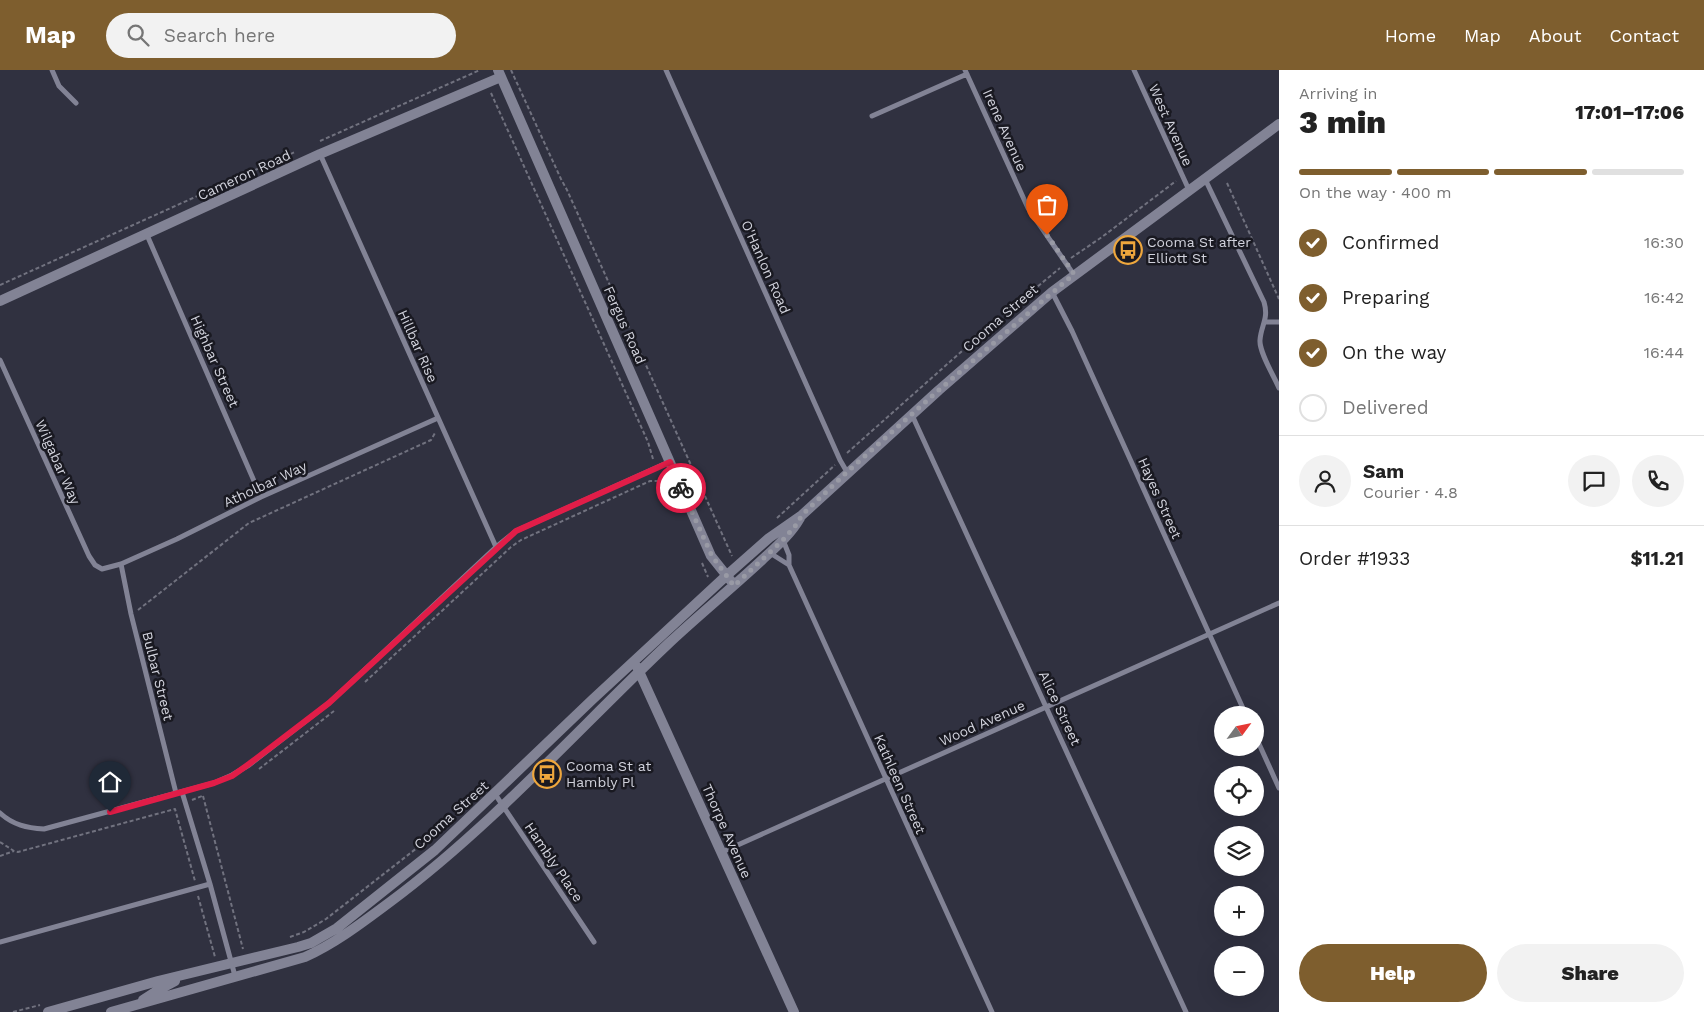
<!DOCTYPE html>
<html lang="en">
<head>
<meta charset="utf-8">
<style>
  body { margin:0; font-family:"Work Sans",sans-serif; background:#f2f2f2; color:#222; height:100vh; display:flex; flex-direction:column; font-size:19px; white-space:nowrap }
  * { box-sizing:border-box; margin:0 }
  p { font-size:16px; color:#767676 }
  .icon { flex:none; width:28px; height:28px; fill:none; stroke:currentColor; stroke-width:2; stroke-linecap:round; stroke-linejoin:round }
  .map { position:relative; flex:1; overflow:hidden }
  .panel { display:flex; flex-direction:column; background:#fff; width:425px }
  .panel>* { flex:none }
  .needle { width:32px; rotate:57deg }
  .controls { position:absolute; left:1214px; top:636px; display:grid; gap:10px }
  .controls a { display:grid; place-items:center; width:50px; height:50px; border-radius:50%; background:#fff; box-shadow:0 5px 20px #0002; font-size:25px }
  .pin { position:absolute; display:grid; place-items:center; width:42px; height:42px; color:#fff; margin:-51px -21px; border-radius:50% 50% 50% 0; rotate:-45deg; box-shadow:0 0 5px #0007 }
  .pin .icon { rotate:45deg }
  .courier { position:absolute; display:grid; place-items:center; width:50px; height:50px; margin:-25px; border:4px solid #e11d48; border-radius:50%; background:#fff; color:#222; box-shadow:0 1px 6px #0007 }
  .summary em { font-style:normal; font-weight:800 }
  .summary div { display:flex; flex-direction:column-reverse }
  .summary { display:flex; align-items:center; justify-content:space-between; height:85px; padding:0 20px }
  h1 { font-size:32px; font-weight:800; line-height:38px }
  .bar { display:grid; grid-template-columns:repeat(4,1fr); gap:8px 5px; align-content:center; height:60px; padding:0 20px }
  .bar i { height:6px; border-radius:4px; background:#e0e0e0 }
  .bar .selected { background:#7e5e2e }
  .bar p { grid-column:span 4 }
  .line { display:flex; align-items:center; gap:12px; padding:0 20px; border-top:1px solid #e0e0e0 }
  .line div { flex:1 }
  .round { display:grid; place-items:center; flex:none; width:52px; height:52px; border-radius:26px; background:#f2f2f2 }
  ol { padding:0 20px; list-style:none }
  li { display:flex; align-items:center; gap:15px; height:55px }
  li p { margin-inline-start:auto }
  li .icon { padding:5px; border-radius:50%; background:#7e5e2e; color:#fff; stroke-width:4 }
  li:last-child { color:#767676 }
  li i { width:28px; height:28px; border:2px solid #e0e0e0; border-radius:50% }
  .button { display:flex; gap:10px; margin-top:auto; padding:10px 20px }
  .button a { flex:1; height:58px; border-radius:30px; background:#7e5e2e; color:#fff; font-size:20px; font-weight:800; line-height:58px; text-align:center }
  .button a+a { background:#f2f2f2; color:#222 }
  header { display:flex; align-items:center; gap:30px; box-sizing:border-box; height:70px; padding:0 25px; background:#7e5e2e; color:#fff }
  header strong { font-size:24px }
  nav { display:flex; gap:28px; margin-inline-start:auto; font-size:18px }
  .search { width:350px; height:45px; background:#f2f2f2; display:flex; align-items:center; gap:12px; box-sizing:border-box; padding:0 18px; border-radius:28px; color:#767676; font-size:19px }
  main { display:flex; flex:1; min-height:0 }
  .map>svg:first-child { display:block }
</style>
</head>
<body>
<header>
<strong>Map</strong>
<div class="search"><svg class="icon" aria-label="search" viewBox="0 0 24 24"><circle cx="10" cy="10" r="6"/><path d="M15 15l6 6"/></svg>Search here</div>
<nav><a>Home</a><a>Map</a><a>About</a><a>Contact</a></nav>
</header>
<main>
<div class="map">
<svg width="1279" height="942" viewBox="0 0 1279 942">
  <rect width="100%" height="100%" fill="#303140"/>
  <g fill="none" stroke-linecap="round" stroke-linejoin="round">
    <!-- path -->
    <path stroke="#71727f" stroke-width="2" stroke-dasharray="4 2.5" stroke-linecap="butt" d="M511 0 561 109 567 120 732 486
      M491 23 648 372 653 389
      M320 71 480 0
      M1227 113 1279 229
      M1071 188 1102 167 1176 111
      M0 215 295 82
      M847 383 997 250 1060 198
      M661 404 669 420
      M777 448 835 395
      M702 493 708 507
      M138 540 249 453 431 370 435 363
      M365 612 511 477 521 470 650 411H665
      M259 699 334 641
      M203 726 243 879
      M192 730 202 726
      M0 772 14 781 18 782 175 739 195 811
      M0 786 14 781
      M198 826 215 887
      M290 867 304 862 326 849 431 767
      M13 942 40 935"/>
    <!-- street -->
    <path stroke="#828395" stroke-width="5" d="M52 0 59 16 76 33
      M666 0 840 390 847 402
      M965 0 1028 138 1074 205
      M1134 0 1189 120
      M872 46 967 4
      M320 84 496 477
      M1205 109 1264 232C1269 249 1261 255 1260 270 1259 282 1274 306 1279 318
      M147 165 261 427
      M1052 222 1072 261 1246 645
      M1265 252H1279
      M0 290 89 486 95 495 102 499 121 494 177 469 261 427 438 348
      M912 345 1186 942
      M783 470 789 485V495L992 942
      M770 483 789 495
      M121 494 131 544 176 723
      M1255 665 1279 718
      M182 722 210 814 235 906
      M495 724 594 872
      M0 743C13 755 27 758 44 759L214 713 232 705 249 695 329 633 496 477 516 461 669 392
      M722 782 1279 533
      M0 872 210 814"/>
    <!-- secondary -->
    <path stroke="#828395" stroke-width="10" d="M498 0 711 486 731 511
      M0 231 320 84 501 7
      M637 597 794 942
      M143 930 160 919 175 911
      M48 942 158 911 298 877 311 873 337 858 435 780 593 629 726 506 769 468 802 445 939 320 1052 222 1279 54
      M111 942 305 887C336 873 363 852 390 832 492 756 577 660 669 573 700 544 732 518 762 490 776 477 791 464 800 448"/>
  </g>
  <g fill="none" stroke-linecap="round" stroke-linejoin="round">
    <!-- done -->
    <path stroke="#999aa5" stroke-width="5" stroke-dasharray="0 9" d="M681 418 712 486 734 516 783 470 796 455 802 445 847 402 939 320 1074 204 1047 165"/>
    <!-- route -->
    <path stroke="#e11d48" stroke-width="6" d="M110 742 214 713 232 706 249 694 329 633 516 461 670 392 681 418"/>
  </g>
  <!-- icons -->
  <defs>
    <symbol id="bus-ring" viewBox="-11 -11 22 22"><circle r="9.5" fill="#191921" stroke="#eea73d" stroke-width="1.5"/><path d="M-5-6H5V4H4V6H2V4H-2V6H-4V4H-5ZM-3.5-4V0h7V-4ZM-3.5 1.2v1.5H-2V1.2ZM2 1.2v1.5H3.5V1.2Z" fill="#eea73d"/></symbol>
  </defs>
  <g fill-rule="evenodd">
    <use href="#bus-ring" x="1112" y="164" width="32" height="32"/>
    <use href="#bus-ring" x="531" y="688" width="32" height="32"/>
  </g>
  <g text-anchor="middle" dominant-baseline="central" stroke-width="5" stroke-linejoin="round" paint-order="stroke">
    <!-- street labels -->
    <g font-size="14" fill="#d1d2dc" stroke="#191921">
      <text transform="translate(1171 55) rotate(66)">West Avenue</text>
      <text transform="translate(1005 60) rotate(66)">Irene Avenue</text>
      <text transform="translate(244 105) rotate(-25)">Cameron Road</text>
      <text transform="translate(766 197) rotate(66)">O'Hanlon Road</text>
      <text transform="translate(1000 248) rotate(-41)">Cooma Street</text>
      <text transform="translate(625 255) rotate(66)">Fergus Road</text>
      <text transform="translate(418 276) rotate(66)">Hillbar Rise</text>
      <text transform="translate(215 291) rotate(66)">Highbar Street</text>
      <text transform="translate(58 392) rotate(66)">Wilgabar Way</text>
      <text transform="translate(265 414) rotate(-25)">Atholbar Way</text>
      <text transform="translate(1160 428) rotate(66)">Hayes Street</text>
      <text transform="translate(158 606) rotate(76)">Bulbar Street</text>
      <text transform="translate(1060 638) rotate(65)">Alice Street</text>
      <text transform="translate(982 653) rotate(-24)">Wood Avenue</text>
      <text transform="translate(900 714) rotate(66)">Kathleen Street</text>
      <text transform="translate(451 745) rotate(-42)">Cooma Street</text>
      <text transform="translate(727 761) rotate(66)">Thorpe Avenue</text>
      <text transform="translate(554 792) rotate(56)">Hambly Place</text>
    </g>
    <!-- poi labels -->
    <g font-size="14" fill="#d1d2dc" stroke="#191921" text-anchor="start">
      <text x="1147" y="172">Cooma St after<tspan x="1147" dy="16">Elliott St</tspan></text>
      <text x="566" y="696">Cooma St at<tspan x="566" dy="16">Hambly Pl</tspan></text>
    </g>
  </g>
</svg>
<div class="controls">
<a><svg class="needle" viewBox="-14 -14 28 28"><path d="M0-13l5 13h-10z" fill="#e53935"/><path d="M0 13l5-13h-10z" fill="#767676"/></svg></a>
<a><svg class="icon" aria-label="locate" viewBox="0 0 24 24"><circle cx="12" cy="12" r="6"/><path d="M12 2v4M12 18v4M2 12h4M18 12h4"/></svg></a>
<a><svg class="icon" aria-label="layers" viewBox="0 0 24 24"><path d="M12 4l9 5-9 5-9-5zM3 14l9 5 9-5"/></svg></a>
<a>+</a>
<a>−</a>
</div>
<div class="pin" style="left:1047px;top:165px;background:#ea580c"><svg class="icon" aria-label="bag" viewBox="0 0 24 24"><path d="M5 8h14l-1 12H6zM9 8a3 3 0 0 1 6 0"/></svg></div>
<div class="pin" style="left:110px;top:742px;background:#1f2937"><svg class="icon" aria-label="home" viewBox="0 0 24 24"><path d="M3 11l9-7 9 7M6 9v11h12V9"/></svg></div>
<div class="courier" style="left:681px;top:418px"><svg class="icon" aria-label="bike" viewBox="0 0 24 24"><circle cx="6" cy="16" r="4"/><circle cx="18" cy="16" r="4"/><path d="M6 16l4-8h5l3 8M10 8l3 8H6M13 5h3"/></svg></div>
</div>
<section class="panel">
<div class="summary"><div><h1>3 min</h1><p>Arriving in</p></div><em>17:01–17:06</em></div>
<div class="bar"><i class="selected"></i><i class="selected"></i><i class="selected"></i><i></i><p>On the way · 400 m</p></div>
<ol>
<li><svg class="icon" aria-label="check" viewBox="0 0 24 24"><path d="M5 12l5 5 9-10"/></svg>Confirmed<p>16:30</p></li>
<li><svg class="icon" aria-label="check" viewBox="0 0 24 24"><path d="M5 12l5 5 9-10"/></svg>Preparing<p>16:42</p></li>
<li><svg class="icon" aria-label="check" viewBox="0 0 24 24"><path d="M5 12l5 5 9-10"/></svg>On the way<p>16:44</p></li>
<li><i></i>Delivered</li>
</ol>
<div class="line" style="height:90px"><a class="round"><svg class="icon" aria-label="person" viewBox="0 0 24 24"><circle cx="12" cy="8" r="4"/><path d="M4 21q1-7 8-7t8 7"/></svg></a><div><b>Sam</b><p>Courier · 4.8</p></div><a class="round"><svg class="icon" aria-label="chat" viewBox="0 0 24 24"><path d="M4 5h16v11H9l-5 4z"/></svg></a><a class="round"><svg class="icon" aria-label="phone" viewBox="0 0 24 24"><path d="M5 4h4l2 5-3 2q2 4 5 5l2-3 5 2v4C11 20 4 13 5 4z"/></svg></a></div>
<div class="line" style="height:65px"><div>Order #1933</div><b>$11.21</b></div>
<div class="button"><a>Help</a><a>Share</a></div>
</section>
</main>
</body>
</html>
